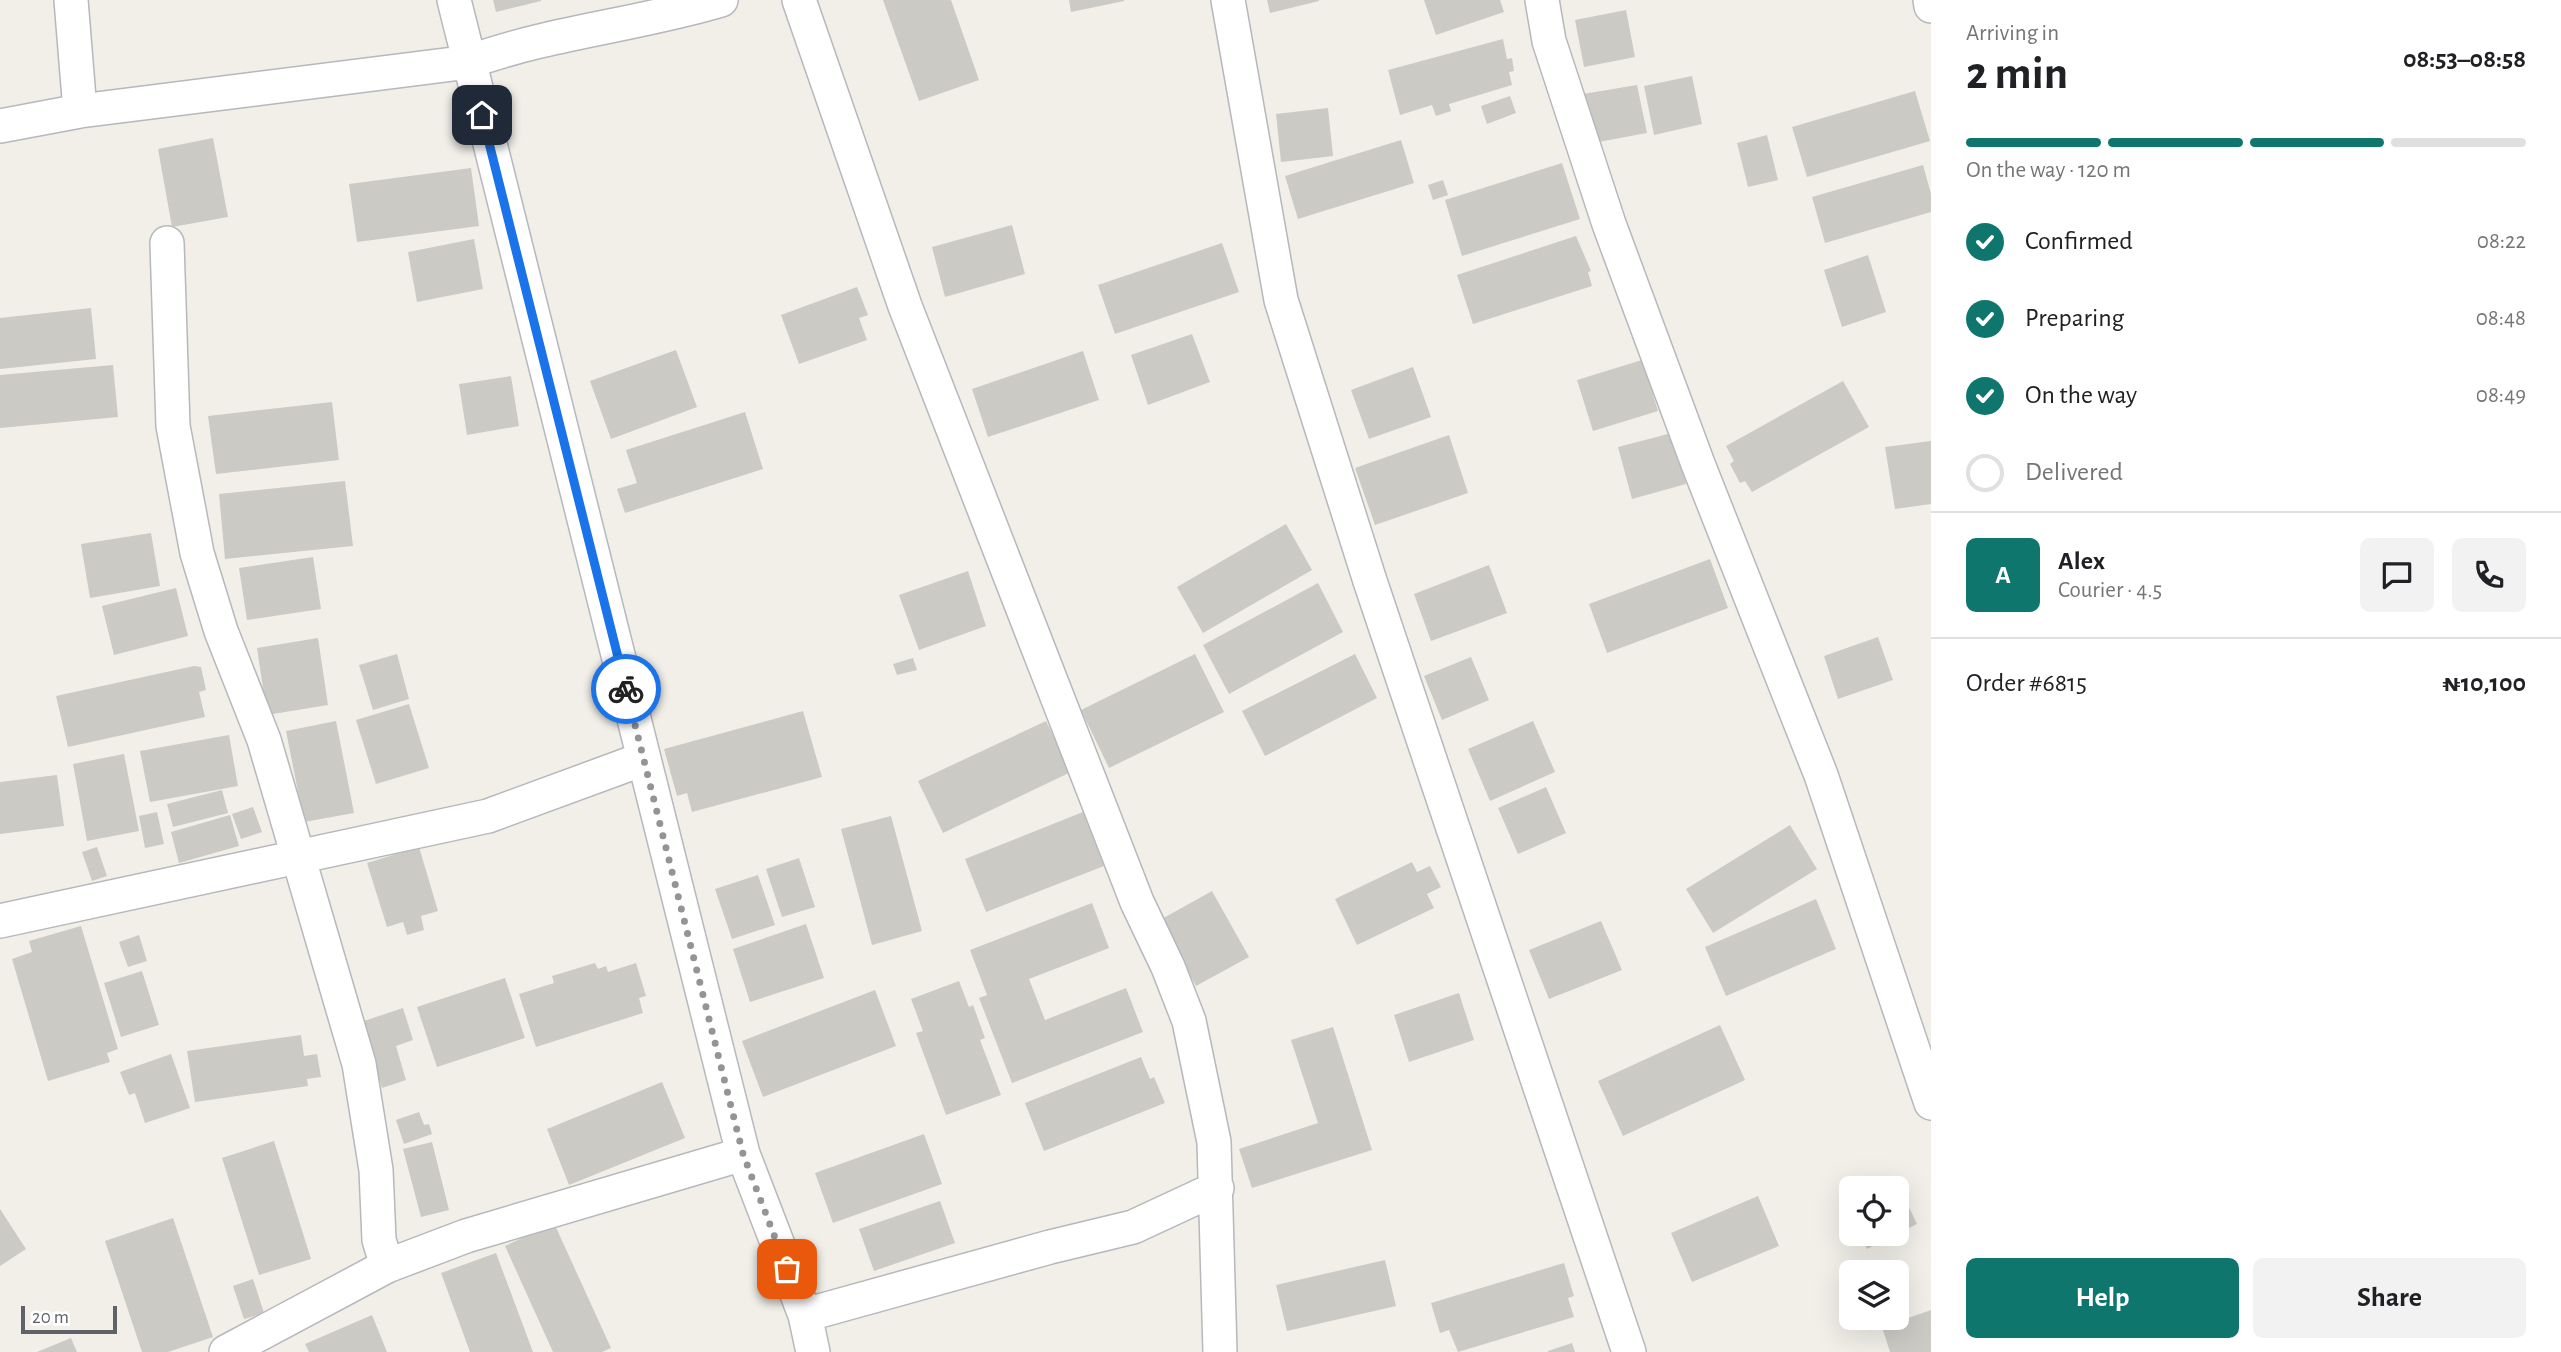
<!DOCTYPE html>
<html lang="en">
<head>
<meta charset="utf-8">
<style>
  body { margin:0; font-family:"Alegreya Sans",sans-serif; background:#f2f2f2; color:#202124; height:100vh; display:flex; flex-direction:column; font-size:26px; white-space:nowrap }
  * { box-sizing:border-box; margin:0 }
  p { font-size:23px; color:#757577 }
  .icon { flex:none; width:38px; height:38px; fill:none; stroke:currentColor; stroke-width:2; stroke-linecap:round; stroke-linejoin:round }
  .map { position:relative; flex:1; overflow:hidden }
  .side { display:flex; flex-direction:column; background:#fff; width:630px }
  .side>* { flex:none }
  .tools { position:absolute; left:1839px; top:1176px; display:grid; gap:14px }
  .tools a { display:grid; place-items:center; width:70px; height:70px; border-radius:10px; background:#fff; box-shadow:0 7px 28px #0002; font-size:35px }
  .scale { position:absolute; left:21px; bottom:18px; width:96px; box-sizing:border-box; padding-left:7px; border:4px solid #5f6368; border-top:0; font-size:19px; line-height:24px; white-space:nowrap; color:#5f6368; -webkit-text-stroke:5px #fff; paint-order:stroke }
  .pin { position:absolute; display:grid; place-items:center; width:60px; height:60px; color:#fff; margin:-30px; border-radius:14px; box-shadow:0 4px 10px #0006 }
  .courier { position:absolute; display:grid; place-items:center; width:70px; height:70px; margin:-35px; border:5px solid #1a73e8; border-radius:50%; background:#fff; color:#222; box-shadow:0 2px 9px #0007 }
  .summary em { font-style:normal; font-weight:700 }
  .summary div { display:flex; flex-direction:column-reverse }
  .summary { display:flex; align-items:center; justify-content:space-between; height:119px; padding:0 35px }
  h1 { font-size:46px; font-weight:700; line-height:52px }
  .bar { display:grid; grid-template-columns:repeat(4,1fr); gap:10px 7px; align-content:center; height:84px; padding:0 35px }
  .bar i { height:9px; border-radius:5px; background:#e0e0e0 }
  .bar .selected { background:#0f766e }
  .bar p { grid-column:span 4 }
  .line { display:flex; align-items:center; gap:18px; padding:0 35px; border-top:2px solid #e0e0e0 }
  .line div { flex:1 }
  .round { display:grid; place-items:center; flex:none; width:74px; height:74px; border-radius:10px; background:#f2f2f2 }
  ol { padding:0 35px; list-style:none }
  li { display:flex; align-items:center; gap:21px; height:77px }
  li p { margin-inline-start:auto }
  li .icon { padding:7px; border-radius:50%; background:#0f766e; color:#fff; stroke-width:4 }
  li:last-child { color:#757577 }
  li i { width:38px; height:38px; border:4px solid #e0e0e0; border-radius:50% }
  .cta { display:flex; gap:14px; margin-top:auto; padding:14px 35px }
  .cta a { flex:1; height:80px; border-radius:10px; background:#0f766e; color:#fff; font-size:28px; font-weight:700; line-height:80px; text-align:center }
  .cta a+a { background:#f2f2f2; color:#202124 }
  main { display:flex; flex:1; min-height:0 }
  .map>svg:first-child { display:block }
</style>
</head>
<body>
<main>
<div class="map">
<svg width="1931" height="1352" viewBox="0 0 1931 1352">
  <rect width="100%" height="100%" fill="#f1efe8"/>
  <!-- building -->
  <path fill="#cccac5" d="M493 0H541V1L496 12Z
    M883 0H951L979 80 919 101Z
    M1069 0H1124V1L1071 12Z
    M1267 0H1319V1L1270 13Z
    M1424 0H1500L1504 12 1436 35Z
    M1626 10 1635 57 1584 67 1575 20Z
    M1503 39 1507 59 1512 58 1514 71 1509 72 1512 85 1449 104 1451 111 1436 116 1432 105 1400 115 1388 70Z
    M1692 76 1702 124 1654 135 1644 86Z
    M1637 85 1647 133 1593 143 1583 94Z
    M1915 91 1930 141 1807 177 1792 127Z
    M1510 96 1516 113 1487 124 1481 106Z
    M1328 108 1333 156 1281 162 1276 114Z
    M1767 135 1778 180 1748 187 1737 143Z
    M213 138 228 217 172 227 158 149Z
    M1401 140 1414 183 1298 219 1285 176Z
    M1562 163 1580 219 1462 256 1445 200Z
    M1923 165 1931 194V212L1825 243 1812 197Z
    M471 168 479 226 357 242 349 184Z
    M1443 180 1448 195 1433 200 1428 185Z
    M1012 225 1025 274 945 297 932 247Z
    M1576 236 1591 271 1588 272 1592 286 1473 324 1457 275Z
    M474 239 483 289 417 302 408 252Z
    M1222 243 1239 292 1115 334 1098 285Z
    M1868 255 1886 312 1842 327 1824 270Z
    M857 287 868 315 859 318 867 340 799 364 781 315Z
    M91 308 96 359 0 369V318Z
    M1192 334 1210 382 1148 405 1131 355Z
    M676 350 697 407 611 439 590 381Z
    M1083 351 1099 400 988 437 972 389Z
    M1642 360 1658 411 1593 431 1577 380Z
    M113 365 118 417 0 428V375Z
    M1413 367 1431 417 1369 439 1351 390Z
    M511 376 519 426 467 435 459 384Z
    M1843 381 1869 427 1752 492 1745 481 1740 483 1730 464 1734 461 1726 446Z
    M332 402 339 460 216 474 208 416Z
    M745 412 763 469 625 513 617 489 637 483 626 450Z
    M1672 433 1686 484 1632 499 1618 447Z
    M1449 435 1468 493 1375 525 1355 468Z
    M1931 441V504L1895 509 1885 447Z
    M345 481 353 546 225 559 219 494Z
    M1286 524 1312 570 1203 633 1177 587Z
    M151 533 160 586 90 598 81 544Z
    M313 557 321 609 247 620 239 568Z
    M1710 559 1728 608 1607 653 1589 604Z
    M1489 565 1507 613 1431 641 1414 594Z
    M968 571 986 626 919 650 899 595Z
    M1318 583 1343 632 1229 694 1203 645Z
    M176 588 188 636 114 655 102 606Z
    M1878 637 1893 680 1838 699 1824 656Z
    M318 638 328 705 267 715 257 648Z
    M397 654 409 699 373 710 359 665Z
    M1195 654 1224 712 1109 768 1081 710Z
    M1355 654 1377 698 1265 756 1242 711Z
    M1471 657 1489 700 1442 720 1424 676Z
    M913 658 917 670 897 675 893 664Z
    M194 666 201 667 206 690 199 692 205 717 68 747 56 696Z
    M409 704 429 768 376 784 356 720Z
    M803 711 822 777 692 812 687 793 677 796 664 749Z
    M336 721 354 813 304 822 286 731Z
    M1046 721 1071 772 943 833 918 781Z
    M1533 721 1555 772 1490 801 1468 749Z
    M229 735 238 786 150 802 140 751Z
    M124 754 139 831 87 841 73 764Z
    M57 775 64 826 0 834V782Z
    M1546 787 1566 833 1518 854 1498 808Z
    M222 790 228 813 173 827 167 804Z
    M253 807 262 832 241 839 232 814Z
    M157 812 164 844 145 848 139 816Z
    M1083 812 1104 866 986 912 965 859Z
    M230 815 239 846 179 863 171 832Z
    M891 816 922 931 872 945 841 829Z
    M1790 825 1817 869 1713 933 1686 889Z
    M97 847 107 876 92 881 82 852Z
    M419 847 438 911 421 916 424 930 407 935 403 922 387 927 367 863Z
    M799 858 815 907 782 917 766 869Z
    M1412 862 1417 872 1430 866 1441 887 1427 894 1434 908 1357 945 1335 899Z
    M758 875 775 925 732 939 715 889Z
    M1212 891 1249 957 1196 986 1160 920Z
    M1816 899 1836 949 1726 996 1705 947Z
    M1092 903 1109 948 1029 979 1045 1020 1126 988 1143 1032 1012 1083 979 998 987 995 970 950Z
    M1601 921 1622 970 1549 999 1529 950Z
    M806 924 824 978 750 1002 733 949Z
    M81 926 118 1049 107 1053 110 1062 48 1081 12 959 32 952 29 941Z
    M139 935 147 961 128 967 119 942Z
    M595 963 598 969 606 966 608 972 636 963 646 996 639 998 643 1013 536 1047 519 994 554 983 552 976Z
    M142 971 159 1025 121 1037 104 983Z
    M505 978 525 1038 437 1067 417 1007Z
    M959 981 969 1007 973 1005 985 1038 980 1040 1001 1095 946 1115 916 1033 923 1031 911 999Z
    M875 990 896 1046 763 1097 742 1041Z
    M1459 993 1474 1040 1409 1062 1394 1015Z
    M403 1008 413 1040 396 1046 406 1080 382 1088 361 1022Z
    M1720 1025 1745 1080 1623 1136 1598 1081Z
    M1333 1027 1372 1150 1252 1188 1239 1149 1318 1123 1291 1040Z
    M301 1035 304 1056 317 1054 321 1077 307 1079 308 1086 195 1102 187 1051Z
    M171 1054 190 1108 145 1123 135 1093 129 1095 120 1072Z
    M1141 1057 1150 1079 1154 1077 1165 1103 1044 1151 1025 1103Z
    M662 1082 685 1138 569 1185 547 1129Z
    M419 1112 424 1125 429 1124 432 1134 404 1144 396 1120Z
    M924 1134 942 1184 833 1223 815 1173Z
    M274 1141 311 1259 259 1275 222 1158Z
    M432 1142 449 1210 421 1217 403 1149Z
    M1895 1178 1917 1224 1867 1249 1860 1234H1897V1188H1875Z
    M1758 1196 1779 1246 1692 1282 1671 1233Z
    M1852 1200V1216L1845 1203Z
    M940 1201 955 1243 874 1271 859 1229Z
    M0 1209 26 1249 0 1266Z
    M173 1218 213 1337 168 1352H142L105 1241Z
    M554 1223 611 1348 602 1352H553L505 1246Z
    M496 1253 533 1352H470L441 1273Z
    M1385 1260 1396 1306 1287 1331 1276 1285Z
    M1564 1263 1574 1296 1568 1298 1574 1317 1458 1352 1449 1330 1440 1333 1431 1303Z
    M253 1279 264 1313 244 1319 233 1286Z
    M1931 1310V1352H1890L1882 1327Z
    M372 1315 387 1352H309L305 1344Z
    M71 1338 77 1352H37Z
    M1572 1343 1575 1352H1548V1351Z"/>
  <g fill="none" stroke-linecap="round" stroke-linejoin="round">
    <defs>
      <path id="minor" d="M71 0 80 111
        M454 0 743 1154 805 1315 813 1352
        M799 0 905 306 1137 902 1168 967 1189 1021 1214 1142 1220 1352
        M1228 0 1281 300 1370 581 1629 1352
        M1542 0 1549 41 1609 224 1698 464 1821 775 1931 1103
        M1930 0 1931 6
        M0 126 80 111 469 62C551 32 638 25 721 0
        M167 243 173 426 197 553 221 631 264 740 359 1064 376 1170 379 1240 387 1266
        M0 921 488 816 643 759
        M805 1315 1050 1247 1133 1227 1217 1188
        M226 1352 387 1266 466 1236 743 1154"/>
    </defs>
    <!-- minor casing -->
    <use href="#minor" stroke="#b5b8bc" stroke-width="36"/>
    <!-- minor -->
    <use href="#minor" stroke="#fff" stroke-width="33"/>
  </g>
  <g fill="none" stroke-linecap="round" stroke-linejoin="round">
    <!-- done -->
    <path stroke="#929495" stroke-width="7" stroke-dasharray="0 12.6" d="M626 689 743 1154 787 1269"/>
    <!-- route -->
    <path stroke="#1a73e8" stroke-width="9" d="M482 115 626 689"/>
  </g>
</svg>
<div class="tools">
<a><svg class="icon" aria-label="locate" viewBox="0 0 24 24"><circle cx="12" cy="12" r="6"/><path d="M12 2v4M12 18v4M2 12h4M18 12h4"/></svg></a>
<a><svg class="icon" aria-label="layers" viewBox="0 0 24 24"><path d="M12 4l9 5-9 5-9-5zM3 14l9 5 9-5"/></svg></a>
</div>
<div class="scale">20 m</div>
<div class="pin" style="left:787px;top:1269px;background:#ea580c"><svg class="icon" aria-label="bag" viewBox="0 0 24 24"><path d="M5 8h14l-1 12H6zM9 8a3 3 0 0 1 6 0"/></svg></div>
<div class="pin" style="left:482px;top:115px;background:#1f2937"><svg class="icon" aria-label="home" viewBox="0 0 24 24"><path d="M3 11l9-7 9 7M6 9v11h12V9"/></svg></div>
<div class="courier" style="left:626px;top:689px"><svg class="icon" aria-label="bike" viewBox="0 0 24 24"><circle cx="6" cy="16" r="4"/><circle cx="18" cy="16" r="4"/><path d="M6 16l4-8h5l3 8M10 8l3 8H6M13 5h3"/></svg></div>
</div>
<section class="side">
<div class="summary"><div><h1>2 min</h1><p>Arriving in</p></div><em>08:53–08:58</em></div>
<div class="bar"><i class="selected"></i><i class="selected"></i><i class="selected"></i><i></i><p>On the way · 120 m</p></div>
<ol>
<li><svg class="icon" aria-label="check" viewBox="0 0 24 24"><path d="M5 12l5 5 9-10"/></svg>Confirmed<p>08:22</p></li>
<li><svg class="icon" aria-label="check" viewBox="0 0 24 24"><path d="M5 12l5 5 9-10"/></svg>Preparing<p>08:48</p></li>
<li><svg class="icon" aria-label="check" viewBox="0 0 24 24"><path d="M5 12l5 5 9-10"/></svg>On the way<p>08:49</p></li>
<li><i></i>Delivered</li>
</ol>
<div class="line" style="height:126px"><b class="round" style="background:#0f766e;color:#fff">A</b><div><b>Alex</b><p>Courier · 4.5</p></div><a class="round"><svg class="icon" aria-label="chat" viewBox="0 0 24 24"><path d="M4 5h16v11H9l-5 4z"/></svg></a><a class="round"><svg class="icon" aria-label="phone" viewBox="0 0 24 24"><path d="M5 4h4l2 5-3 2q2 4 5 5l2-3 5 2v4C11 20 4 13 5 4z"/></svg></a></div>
<div class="line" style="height:91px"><div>Order #6815</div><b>₦10,100</b></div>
<div class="cta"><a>Help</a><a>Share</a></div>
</section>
</main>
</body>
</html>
